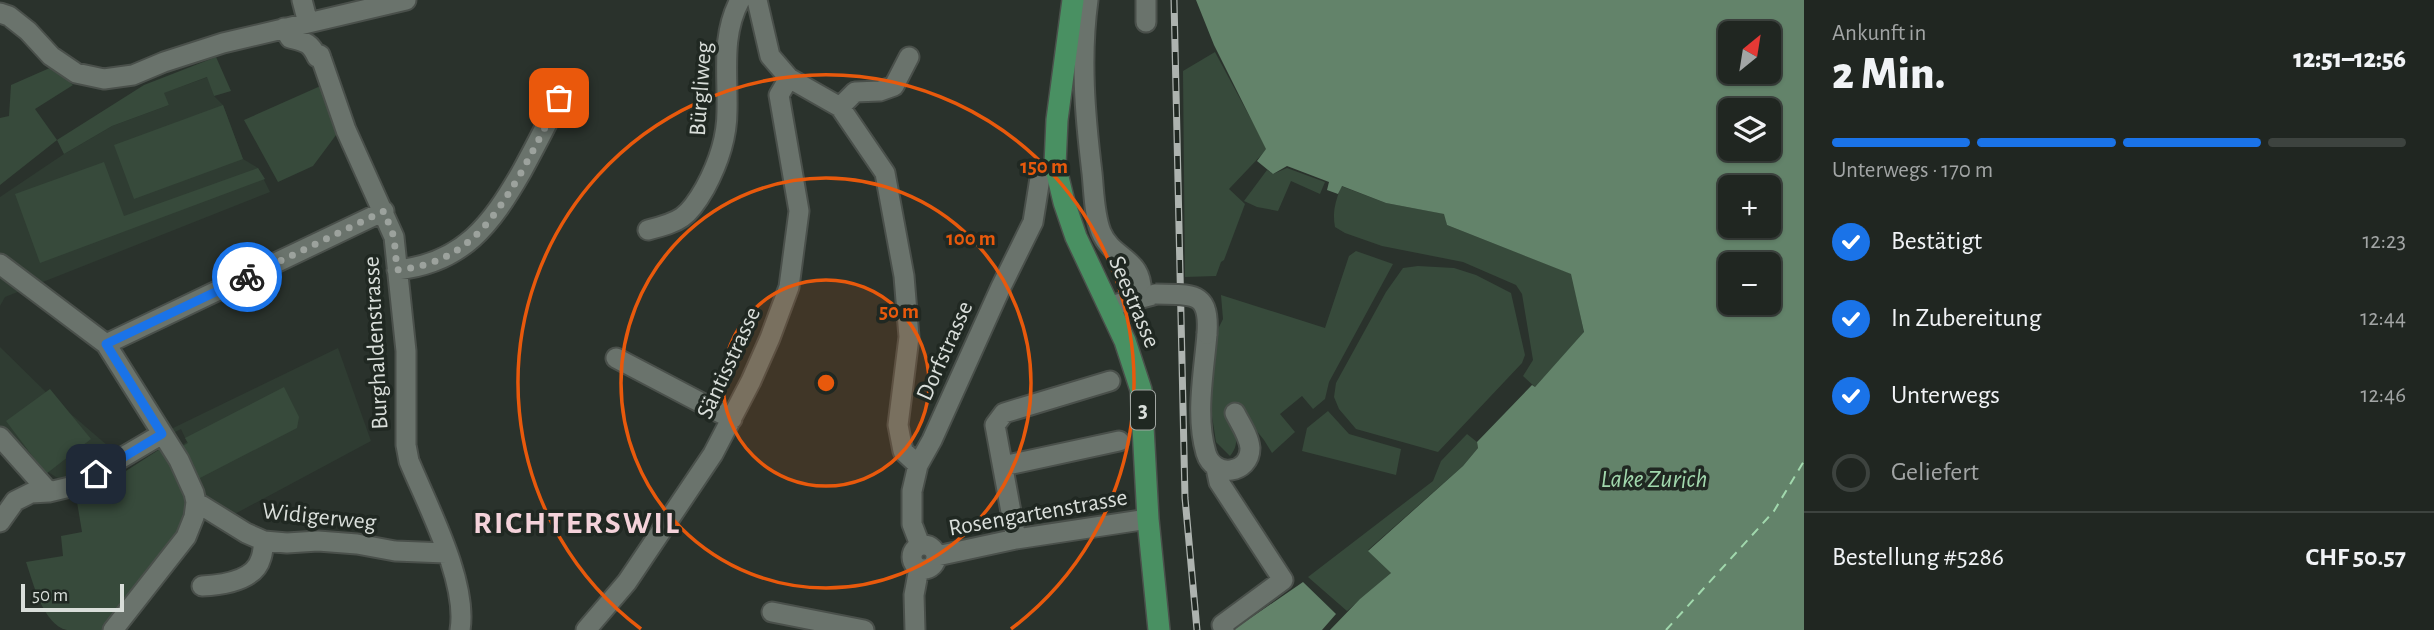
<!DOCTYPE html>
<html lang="de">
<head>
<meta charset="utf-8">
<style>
  body { margin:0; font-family:"Alegreya Sans",sans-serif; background:#282e2a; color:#f1f3f6; height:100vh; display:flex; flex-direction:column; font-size:26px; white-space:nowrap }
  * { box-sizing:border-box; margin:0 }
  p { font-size:23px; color:#a2a5a5 }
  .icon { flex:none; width:38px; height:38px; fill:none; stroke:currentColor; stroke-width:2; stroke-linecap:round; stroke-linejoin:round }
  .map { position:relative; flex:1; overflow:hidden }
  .sheet { display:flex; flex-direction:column; background:#202621; width:630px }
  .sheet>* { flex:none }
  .needle { width:46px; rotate:30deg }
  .tools { position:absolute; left:1718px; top:21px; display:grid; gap:14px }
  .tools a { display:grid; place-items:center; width:63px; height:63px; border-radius:10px; background:#202621; box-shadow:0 2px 5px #0004,0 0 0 2px #3d433f; font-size:35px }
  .scale { position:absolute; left:21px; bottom:18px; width:103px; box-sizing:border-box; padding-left:7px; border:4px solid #d9deda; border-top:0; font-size:19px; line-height:24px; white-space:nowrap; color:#d9deda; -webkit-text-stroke:5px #202822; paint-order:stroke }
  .pin { position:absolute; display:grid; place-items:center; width:60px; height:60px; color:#fff; margin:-30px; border-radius:14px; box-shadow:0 4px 10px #0006 }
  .courier { position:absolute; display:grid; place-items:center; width:70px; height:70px; margin:-35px; border:5px solid #1a73e8; border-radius:50%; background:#fff; color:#222; box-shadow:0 2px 9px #0007 }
  .head em { font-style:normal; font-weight:800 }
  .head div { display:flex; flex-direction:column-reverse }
  .head { display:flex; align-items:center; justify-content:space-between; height:119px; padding:0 28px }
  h1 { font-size:46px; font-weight:800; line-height:52px }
  .bar { display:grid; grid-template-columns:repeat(4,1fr); gap:10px 7px; align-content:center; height:84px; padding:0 28px }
  .bar i { height:9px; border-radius:5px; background:#3d433f }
  .bar .on { background:#1a73e8 }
  .bar p { grid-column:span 4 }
  .line { display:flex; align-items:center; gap:18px; padding:0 28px; border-top:2px solid #3d433f }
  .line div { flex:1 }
  ol { padding:0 28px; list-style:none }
  li { display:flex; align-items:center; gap:21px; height:77px }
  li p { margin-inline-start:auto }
  li .icon { padding:7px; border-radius:50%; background:#1a73e8; color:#fff; stroke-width:4 }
  li:last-child { color:#a2a5a5 }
  li i { width:38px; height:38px; border:4px solid #3d433f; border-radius:50% }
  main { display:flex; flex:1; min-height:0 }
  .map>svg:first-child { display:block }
</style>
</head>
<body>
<main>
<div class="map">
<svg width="1804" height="630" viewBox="0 0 1804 630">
  <rect width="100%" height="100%" fill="#2a322c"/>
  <!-- built -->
  <path fill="#2f3c32" d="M208 77 214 96 223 105 243 159 258 168 270 192 5 297 0 306V197L64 154 112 126 169 105 163 93Z
    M0 347 50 396 115 452 64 482 3 444 0 440Z
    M338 348 371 441 231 516 199 491 180 446 187 442 181 429 173 433 171 429Z"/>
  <!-- green -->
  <path fill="#374a3b" d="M1215 52 1267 149 1229 189 1245 204 1224 260 1221 262 1216 276 1185 277 1183 71Z
    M216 57 231 91 214 96 207 77 164 93 169 105 112 126 64 154 57 140 0 185V118L9 116 11 85 52 67 73 85 35 109 57 140 144 85Z
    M325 84 342 127 313 166 278 182 244 120Z
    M223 105 243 159 134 199 114 145Z
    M104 162 124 216 258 168 265 179 40 263 15 194Z
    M1287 168 1325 182 1320 194 1291 181 1278 211 1257 207 1244 201 1267 170 1273 174Z
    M1341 186 1386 203 1445 214 1447 225 1572 274 1584 333 1535 387 1523 376 1533 360 1522 294 1516 285 1463 262 1382 246 1345 233 1335 227C1332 211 1336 201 1341 186Z
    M1356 251 1393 264 1329 382 1325 399 1313 409 1302 396 1280 414 1295 432 1272 453 1264 440 1239 409 1229 418C1235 432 1241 443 1230 456L1216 442 1212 416 1211 388 1216 333 1223 319 1221 295 1325 328 1349 256Z
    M1418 266 1454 268 1476 275 1511 293 1525 355 1522 363 1438 452 1356 429 1339 409 1334 397 1336 383 1342 372 1386 292 1403 268Z
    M284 387 299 417 297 428 198 479 183 446 188 443 185 438Z
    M50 389 91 439 46 474 6 421Z
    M1328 411 1349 434 1401 449 1396 475 1302 451 1307 428Z
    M1467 434 1477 442 1478 448 1463 466 1368 550 1391 573 1347 611 1308 577 1433 481 1441 461Z
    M160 449 173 462 187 494 185 526 106 630C93 630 79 630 67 630 43 625 33 582 26 562L63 556 61 536 82 532 76 496 98 489Z"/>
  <!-- water -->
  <path fill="#63836a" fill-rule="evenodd" d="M1196 0H1804V630H1330L1360 599 1391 573 1368 551 1463 466 1478 448 1477 442 1532 385 1535 387 1584 332 1571 274 1447 225 1444 214 1386 203 1342 186 1338 194 1327 190 1329 182 1287 166 1273 174 1257 161 1266 149 1214 45ZM1769 33V72H1731V33ZM1769 110V149H1731V110ZM1731 187H1769V226H1731ZM1731 264H1769V303H1731Z
    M1303 582 1336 614 1322 630H1233Z"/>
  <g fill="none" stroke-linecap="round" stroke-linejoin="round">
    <!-- ferry -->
    <path stroke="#a1d8ad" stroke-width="2" stroke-dasharray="9 7" stroke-linecap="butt" d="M1666 630 1774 511 1804 461"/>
    <defs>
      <path id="minor" d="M302 0 308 23
        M757 0 770 56 789 78 840 107 885 173 904 276 909 337 898 425 903 451 918 465
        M1088 0C1080 58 1085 115 1092 173 1094 192 1094 214 1101 232 1113 261 1145 257 1141 297
        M0 13 9 16 28 31 51 56 76 73 104 79 133 75 164 62 223 43 406 0
        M1146 22V0
        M284 28 290 38C305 42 310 42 317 57L321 58
        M320 55 346 130 394 237 406 351V445L409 461C428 507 468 582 460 630
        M840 107 855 92 880 91 894 86 909 57
        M648 230C680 222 688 218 705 188 718 164 727 139 727 111 728 73 721 35 740 0
        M0 264 106 344 179 460 194 493 196 502 194 517 186 537 113 630
        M397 270C463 263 491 225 522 171 535 147 548 123 559 98
        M1110 306 1153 295
        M1207 334C1204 372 1195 415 1206 453 1214 479 1250 474 1250 448 1249 436 1240 423 1235 413
        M106 344 384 211
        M616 358 732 419
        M0 437 49 492
        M1003 466 1119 441
        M1216 468 1219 482 1283 580 1222 625 1224 630
        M196 502 246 533 264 541 287 543 318 541 357 544 395 551 446 553
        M0 522 15 501 31 493 49 492 74 486 162 434
        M1016 539 995 425 1004 413 1110 381
        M912 557a12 12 0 1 1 24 0a12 12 0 1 1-24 0Z
        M920 545 912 524V491L918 465 932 440 1001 287 1033 222 1040 178
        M937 556 1016 539 1148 519
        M202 586C222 585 255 581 261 558 263 553 263 546 264 541
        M772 612 864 630
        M586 630 627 582 713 454 751 381 770 338 789 287 799 211 779 95 789 78
        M915 630 914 595 919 568"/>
      <path id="major" d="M1073 0 1057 120 1055 165 1064 202 1076 237 1125 341 1141 390 1148 519 1159 630"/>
    </defs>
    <!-- minor casing -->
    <use href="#minor" stroke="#4a504b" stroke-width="23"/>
    <!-- major casing -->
    <use href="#major" stroke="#4a504b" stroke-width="24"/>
    <!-- minor -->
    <use href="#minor" stroke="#6a736c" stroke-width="19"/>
    <!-- major -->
    <use href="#major" stroke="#499062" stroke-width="21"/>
    <defs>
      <path id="rail" d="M1174 0 1185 498 1197 630"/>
    </defs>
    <!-- rail casing -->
    <use href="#rail" stroke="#adb3af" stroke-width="7"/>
    <!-- rail -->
    <use href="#rail" stroke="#202822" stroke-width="4.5" stroke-dasharray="13" stroke-linecap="butt"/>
    <defs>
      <path id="minor-bridge" d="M1155 294C1192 295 1210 290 1207 334"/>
    </defs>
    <!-- minor-bridge casing -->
    <use href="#minor-bridge" stroke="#4a504b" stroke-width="23" stroke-linecap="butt"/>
    <!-- minor-bridge -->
    <use href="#minor-bridge" stroke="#6a736c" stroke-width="19"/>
  </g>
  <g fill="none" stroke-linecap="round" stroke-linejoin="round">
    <!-- done -->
    <path stroke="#9ca29d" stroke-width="7" stroke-dasharray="0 12.6" d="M247 277 384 211 394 237 397 270C463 263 491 225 522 171 535 147 548 123 559 98"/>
    <!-- route -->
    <path stroke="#1a73e8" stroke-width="9" d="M96 474 162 434 106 344 247 277"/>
  </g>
  <!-- distance rings -->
  <circle cx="826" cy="383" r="103" fill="#e8590c" fill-opacity=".12"/>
  <g fill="none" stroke="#e8590c" stroke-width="3.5">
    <circle cx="826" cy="383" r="103"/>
    <circle cx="826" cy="383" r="205"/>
    <path d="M641 629A308 308 0 1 1 1011 629"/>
  </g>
  <g text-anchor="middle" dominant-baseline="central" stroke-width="7" stroke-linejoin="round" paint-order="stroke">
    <!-- shield labels -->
    <rect fill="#202822" stroke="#a2a7a3" stroke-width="2" x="1131" y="390.5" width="24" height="39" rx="5"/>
    <g font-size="23" font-weight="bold" fill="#d9deda">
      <text x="1143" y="410">3</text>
    </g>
    <!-- street labels -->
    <g font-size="24" fill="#d9deda" stroke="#202822">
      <text transform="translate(701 89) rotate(-86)">Bürgliweg</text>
      <text transform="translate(1134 302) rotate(67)">Seestrasse</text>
      <text transform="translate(376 343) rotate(-93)">Burghaldenstrasse</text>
      <text transform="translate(945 351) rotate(-66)">Dorfstrasse</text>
      <text transform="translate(729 363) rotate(-65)">Säntisstrasse</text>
      <text transform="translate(1038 513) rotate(-10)">Rosengartenstrasse</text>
      <text transform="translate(319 517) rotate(6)">Widigerweg</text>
    </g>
    <!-- water labels -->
    <g font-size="26" font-style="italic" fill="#a1d8ad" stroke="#202822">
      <text x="1654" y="479">Lake Zurich</text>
    </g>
    <!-- district labels -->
    <g font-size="32" font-weight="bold" letter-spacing="2" fill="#f4d2da" stroke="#202822">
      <text x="577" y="523">RICHTERSWIL</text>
    </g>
  </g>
  <circle cx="826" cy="383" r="10" fill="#e8590c" stroke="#202822" stroke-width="3.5"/>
  <g font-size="21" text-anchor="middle" font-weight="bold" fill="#e8590c" stroke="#202822" stroke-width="7" stroke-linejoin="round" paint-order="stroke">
    <text x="1044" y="173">150 m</text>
    <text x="971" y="245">100 m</text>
    <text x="899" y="318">50 m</text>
  </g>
</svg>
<div class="tools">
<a><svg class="needle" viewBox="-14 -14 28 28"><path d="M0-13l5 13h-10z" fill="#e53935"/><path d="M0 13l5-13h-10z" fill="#a2a5a5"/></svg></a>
<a><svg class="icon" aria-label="layers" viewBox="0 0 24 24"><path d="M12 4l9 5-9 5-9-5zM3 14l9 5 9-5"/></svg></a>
<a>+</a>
<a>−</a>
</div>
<div class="scale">50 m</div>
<div class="pin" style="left:559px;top:98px;background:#ea580c"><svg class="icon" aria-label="bag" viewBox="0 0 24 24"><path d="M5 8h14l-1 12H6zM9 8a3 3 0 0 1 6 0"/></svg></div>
<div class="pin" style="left:96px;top:474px;background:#1f2937"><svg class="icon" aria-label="home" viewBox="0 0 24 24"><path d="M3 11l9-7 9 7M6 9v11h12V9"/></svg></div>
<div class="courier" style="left:247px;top:277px"><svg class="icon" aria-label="bike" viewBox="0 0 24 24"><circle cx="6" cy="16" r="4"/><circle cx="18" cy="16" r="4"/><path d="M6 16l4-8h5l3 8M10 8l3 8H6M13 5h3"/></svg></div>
</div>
<section class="sheet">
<div class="head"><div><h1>2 Min.</h1><p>Ankunft in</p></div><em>12:51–12:56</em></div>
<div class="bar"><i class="on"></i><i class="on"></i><i class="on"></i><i></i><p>Unterwegs · 170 m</p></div>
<ol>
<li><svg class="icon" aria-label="check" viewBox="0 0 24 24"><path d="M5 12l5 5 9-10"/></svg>Bestätigt<p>12:23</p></li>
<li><svg class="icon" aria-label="check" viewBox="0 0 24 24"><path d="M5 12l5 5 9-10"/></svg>In Zubereitung<p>12:44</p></li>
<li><svg class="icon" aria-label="check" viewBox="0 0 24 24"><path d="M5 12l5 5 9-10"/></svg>Unterwegs<p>12:46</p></li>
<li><i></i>Geliefert</li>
</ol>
<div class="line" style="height:91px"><div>Bestellung #5286</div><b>CHF 50.57</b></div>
</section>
</main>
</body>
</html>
